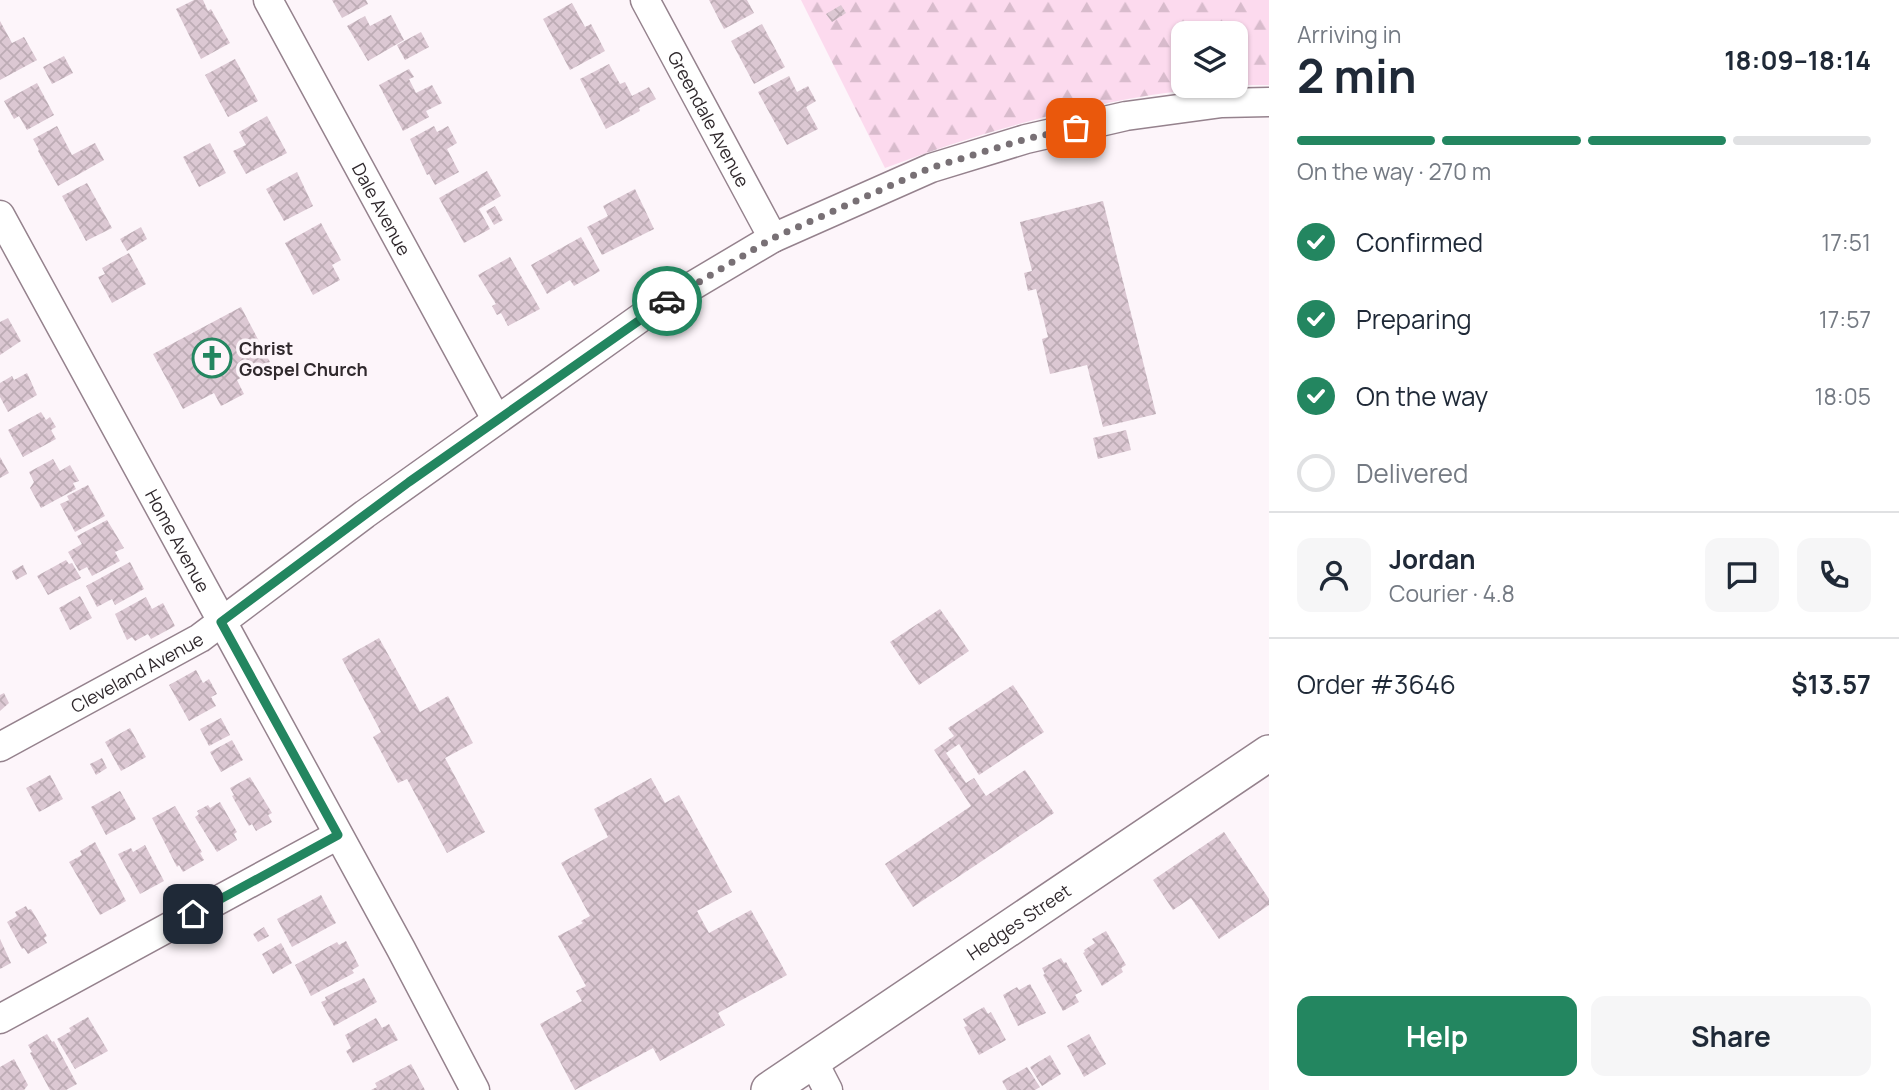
<!DOCTYPE html>
<html lang="en">
<head>
<meta charset="utf-8">
<style>
  body { margin:0; font-family:Manrope,sans-serif; background:#f6f6f7; color:#1f2937; height:100vh; display:flex; flex-direction:column; font-size:26px; white-space:nowrap }
  * { box-sizing:border-box; margin:0 }
  p { font-size:23px; color:#747a83 }
  .icon { flex:none; width:38px; height:38px; fill:none; stroke:currentColor; stroke-width:2; stroke-linecap:round; stroke-linejoin:round }
  .map { position:relative; flex:1; overflow:hidden }
  .drawer { display:flex; flex-direction:column; background:#fff; width:630px }
  .drawer>* { flex:none }
  .buttons { position:absolute; left:1171px; top:21px; display:grid; gap:14px }
  .buttons a { display:grid; place-items:center; width:77px; height:77px; border-radius:14px; background:#fff; box-shadow:0 2px 5px #0004; font-size:35px }
  .pin { position:absolute; display:grid; place-items:center; width:60px; height:60px; color:#fff; margin:-30px; border-radius:14px; box-shadow:0 4px 10px #0006 }
  .courier { position:absolute; display:grid; place-items:center; width:70px; height:70px; margin:-35px; border:5px solid #238660; border-radius:50%; background:#fff; color:#222; box-shadow:0 2px 9px #0007 }
  .head em { font-style:normal; font-weight:700 }
  .head div { display:flex; flex-direction:column-reverse }
  .head { display:flex; align-items:center; justify-content:space-between; height:119px; padding:0 28px }
  h1 { font-size:46px; font-weight:700; line-height:52px }
  .bar { display:grid; grid-template-columns:repeat(4,1fr); gap:10px 7px; align-content:center; height:84px; padding:0 28px }
  .bar i { height:9px; border-radius:5px; background:#e0e1e3 }
  .bar .current { background:#238660 }
  .bar p { grid-column:span 4 }
  .line { display:flex; align-items:center; gap:18px; padding:0 28px; border-top:2px solid #e0e1e3 }
  .line div { flex:1 }
  .round { display:grid; place-items:center; flex:none; width:74px; height:74px; border-radius:14px; background:#f6f6f7 }
  ol { padding:0 28px; list-style:none }
  li { display:flex; align-items:center; gap:21px; height:77px }
  li p { margin-inline-start:auto }
  li .icon { padding:7px; border-radius:50%; background:#238660; color:#fff; stroke-width:4 }
  li:last-child { color:#747a83 }
  li i { width:38px; height:38px; border:4px solid #e0e1e3; border-radius:50% }
  .cta { display:flex; gap:14px; margin-top:auto; padding:14px 28px }
  .cta a { flex:1; height:80px; border-radius:14px; background:#238660; color:#fff; font-size:28px; font-weight:700; line-height:80px; text-align:center }
  .cta a+a { background:#f6f6f7; color:#1f2937 }
  main { display:flex; flex:1; min-height:0 }
  .map>svg:first-child { display:block }
</style>
</head>
<body>
<main>
<div class="map">
<svg width="1269" height="1090" viewBox="0 0 1269 1090">
  <defs>
    <pattern id="forest-firs" width="22" height="20" patternUnits="userSpaceOnUse" patternTransform="scale(1.75)"><rect width="22" height="20" fill="#fcdaee"/><path d="M5 1l3.5 6h-7zM16 11l3.5 6h-7z" fill="#d8bbcc"/></pattern>
    <pattern id="building-cross-hatch" width="8" height="8" patternUnits="userSpaceOnUse" patternTransform="scale(1.75)"><rect width="8" height="8" fill="#dcc8d3"/><path d="M0 0l8 8M0 8l8-8" fill="none" stroke="#bdacb5"/></pattern>
  </defs>
  <rect width="100%" height="100%" fill="#fdf5fa"/>
  <!-- forest -->
  <path fill="url(#forest-firs)" d="M801 0H1269V85H1236V33H1183V86H1224C1192 90 1159 93 1128 99 1045 114 964 138 885 168Z"/>
  <!-- building -->
  <path fill="url(#building-cross-hatch)" d="M194 0H203L208 11 211 9 230 43 201 59 176 9Z
    M332 0H366L368 4 342 18Z
    M709 0H747L754 13 724 29Z
    M572 3 585 27 591 24 605 51 570 70 543 19Z
    M841 5 846 13 832 22 826 14Z
    M391 15 404 40 368 61 347 26 365 16 370 26Z
    M0 21 12 43 24 37 37 60 0 80Z
    M762 24 785 67 754 84 731 41Z
    M421 32 429 47 405 60 397 45Z
    M64 56 73 73 52 84 43 67Z
    M235 59 258 101 228 117 205 75Z
    M609 64 620 84 625 82 632 96 649 87 656 99 639 108 640 111 606 129 580 79Z
    M409 69 414 77 409 79 416 93 432 85 442 103 426 111 429 117 403 131 379 85Z
    M789 76 797 92 808 86 816 101 806 107 818 129 787 145 758 92Z
    M37 83 54 115 27 130 19 116 14 119 4 101Z
    M267 116 287 153 246 174 233 151 246 145 239 132Z
    M57 126 72 155 95 143 104 160 58 186 38 151 39 150 33 139Z
    M434 126 437 132 448 126 457 143 447 149 459 172 435 185 429 174 427 175 410 139Z
    M210 143 226 173 199 187 183 157Z
    M487 171 501 196 479 209 490 229 464 243 439 198Z
    M297 172 313 206 284 221 266 189Z
    M87 183 112 228 86 241 62 196Z
    M635 189 654 229 602 255 587 227 608 216 603 206Z
    M1103 201 1156 414 1103 427 1087 365 1050 374 1042 339 1048 337 1036 289 1028 291 1024 273 1032 271 1020 222Z
    M495 206 503 220 494 225 486 211Z
    M321 223 341 260 332 265 340 280 313 295 285 243Z
    M141 227 147 239 127 251 120 239Z
    M581 237 600 271 574 286 570 280 547 294 531 265Z
    M129 253 146 284 112 303 98 277 105 274 102 268Z
    M510 257 540 309 508 326 501 313 497 315 492 306 496 304 478 275Z
    M241 307 270 362 237 380 244 394 221 406 214 393 183 409 153 354Z
    M8 318 21 341 0 355V322Z
    M27 373 37 395 8 412 0 397V383L12 376 14 380Z
    M41 412 46 420 50 417 56 427 51 430 56 439 23 457 8 430Z
    M1126 430 1131 450 1098 459 1093 438Z
    M0 457 9 473 0 478Z
    M53 459 60 471 70 465 79 481 73 483 76 489 41 508 30 488 34 482 29 472Z
    M88 485 105 516 75 532 60 504 69 500 67 496Z
    M107 520 124 548 115 552 120 561 92 576 87 567 79 571 68 552 82 544 77 536Z
    M66 560 69 564 72 563 81 578 48 595 37 576Z
    M130 562 144 589 115 605 112 599 97 607 86 586Z
    M23 565 27 574 16 580 12 571Z
    M80 596 92 618 70 630 59 608Z
    M146 597 152 609 163 603 175 626 151 639 148 634 135 641 132 637 127 640 115 614Z
    M940 609 969 651 919 685 890 642Z
    M379 638 420 712 448 696 473 743 445 758 485 832 447 853 407 779 398 783 373 737 381 732 342 659Z
    M196 670 203 683 209 679 217 694 211 697 216 706 189 721 169 685Z
    M1013 685 1044 732 979 775 959 744 946 753 966 783 974 778 986 796 1025 770 1054 813 913 907 885 864 971 806 934 750 954 736 948 728Z
    M4 693 9 703 0 711V695Z
    M221 718 230 735 209 746 200 729Z
    M130 728 146 757 121 771 105 742Z
    M232 740 243 760 221 772 210 752Z
    M102 758 107 768 96 775 90 764Z
    M50 775 63 799 39 812 26 788Z
    M250 777 272 813 268 815 272 822 256 831 252 824 249 826 232 796 234 795 230 788Z
    M651 778 665 803 679 795 732 892 697 911 709 933 751 910 787 975 718 1013 725 1025 660 1061 653 1048 575 1090 540 1024 582 1001 576 991 586 986 558 936 583 923 581 921 590 916 561 863 608 837 594 809Z
    M120 791 136 819 106 835 91 807Z
    M220 802 237 832 234 834 237 840 217 852 195 817 199 814 197 811 208 805 210 808Z
    M175 806 202 852 200 853 204 860 183 872 179 865 177 867 152 818Z
    M1224 832 1269 899V905L1219 939 1191 898 1173 910 1153 880Z
    M95 842 126 901 100 915 69 862 82 855 80 851Z
    M145 845 164 881 140 894 118 854 131 848 133 852Z
    M321 895 336 923 292 947 277 919Z
    M26 906 28 910 31 909 47 936 44 938 47 943 28 954 24 948 22 949 7 922 17 916 15 912Z
    M264 927 269 936 258 942 253 934Z
    M1106 931 1126 965 1121 968 1123 972 1102 986 1083 953 1085 952 1084 950 1095 943 1092 939Z
    M0 939 11 963 0 969Z
    M346 941 359 966 352 970 354 973 311 996 295 965 337 942 339 945Z
    M281 943 292 963 273 974 262 954Z
    M1061 958 1064 963 1066 962 1082 991 1075 995 1079 1002 1063 1011 1043 975 1045 974 1042 968Z
    M364 978 377 1002 334 1026 321 1002 326 1000 325 997Z
    M1030 984 1046 1013 1018 1026 1003 995 1017 987 1019 990Z
    M984 1007 988 1014 991 1012 1006 1040 979 1055 964 1027 967 1026 963 1019Z
    M88 1017 108 1051 75 1069 57 1039 71 1031 69 1028Z
    M376 1018 382 1028 389 1024 398 1040 353 1063 346 1051 351 1048 345 1035Z
    M47 1034 52 1042 54 1041 77 1084 66 1090H50L30 1053 32 1052 28 1045Z
    M1089 1034 1106 1064 1084 1077 1067 1046Z
    M1050 1055 1061 1074 1042 1086 1030 1067Z
    M14 1059 28 1085 24 1090H0V1067Z
    M411 1064 425 1090H371L377 1087 375 1083Z
    M1027 1067 1040 1087 1035 1090H1007L1002 1081Z"/>
  <g fill="none" stroke-linecap="round" stroke-linejoin="round">
    <defs>
      <g id="minor">
        <path id="s1" d="M268 0 496 419"/>
        <path id="s2" d="M645 0 773 238"/>
        <path id="s3" d="M0 215 401 949 475 1090"/>
        <path id="s4" d="M0 747 200 638 365 514 650 311 773 238 931 168 1026 139 1126 116 1222 103 1269 102"/>
        <path d="M0 1019 338 835"/>
        <path d="M813 1061 828 1090"/>
      </g>
      <g id="tertiary">
        <path id="s5" d="M769 1090 1269 753"/>
      </g>
    </defs>
    <!-- minor casing -->
    <use href="#minor" stroke="#95828d" stroke-width="31"/>
    <!-- tertiary casing -->
    <use href="#tertiary" stroke="#95828d" stroke-width="38"/>
    <!-- minor -->
    <use href="#minor" stroke="#fff" stroke-width="28"/>
    <!-- tertiary -->
    <use href="#tertiary" stroke="#fff" stroke-width="35"/>
  </g>
  <g fill="none" stroke-linecap="round" stroke-linejoin="round">
    <!-- done -->
    <path stroke="#787075" stroke-width="7" stroke-dasharray="0 12.6" d="M667 301 773 238 930 168 1026 139 1076 128"/>
    <!-- route -->
    <path stroke="#238660" stroke-width="9" d="M193 914 338 835 221 622 409 482 667 301"/>
  </g>
  <!-- icons -->
  <defs>
    <symbol id="church-ring" viewBox="-11 -11 22 22"><circle r="9.5" fill="#fdf5fa" stroke="#238660" stroke-width="1.5"/><path d="M-1.2-6h2.4v3.5h3.3v2.4h-3.3V6h-2.4V-.1h-3.3v-2.4h3.3Z" fill="#238660"/></symbol>
  </defs>
  <g fill-rule="evenodd">
    <use href="#church-ring" x="190" y="336" width="44" height="44"/>
  </g>
  <g text-anchor="middle" dominant-baseline="central" stroke-width="7" stroke-linejoin="round" paint-order="stroke">
    <!-- street labels -->
    <g font-size="18" fill="#30292d" stroke="#fdf5fa">
      <text stroke="none"><textPath href="#s2" startOffset="135">Greendale Avenue</textPath></text>
      <text stroke="none"><textPath href="#s1" startOffset="238">Dale Avenue</textPath></text>
      <text stroke="none"><textPath href="#s3" startOffset="371">Home Avenue</textPath></text>
      <text stroke="none"><textPath href="#s4" startOffset="156">Cleveland Avenue</textPath></text>
      <text stroke="none"><textPath href="#s5" startOffset="301">Hedges Street</textPath></text>
    </g>
    <!-- poi labels -->
    <g font-size="18" font-weight="bold" fill="#30292d" stroke="#fdf5fa" text-anchor="start">
      <text x="239" y="348">Christ<tspan x="239" dy="21">Gospel Church</tspan></text>
    </g>
  </g>
</svg>
<div class="buttons">
<a><svg class="icon" aria-label="layers" viewBox="0 0 24 24"><path d="M12 4l9 5-9 5-9-5zM3 14l9 5 9-5"/></svg></a>
</div>
<div class="pin" style="left:1076px;top:128px;background:#ea580c"><svg class="icon" aria-label="bag" viewBox="0 0 24 24"><path d="M5 8h14l-1 12H6zM9 8a3 3 0 0 1 6 0"/></svg></div>
<div class="pin" style="left:193px;top:914px;background:#1f2937"><svg class="icon" aria-label="home" viewBox="0 0 24 24"><path d="M3 11l9-7 9 7M6 9v11h12V9"/></svg></div>
<div class="courier" style="left:667px;top:301px"><svg class="icon" aria-label="car" viewBox="0 0 24 24"><path d="M5 17H2v-5l4-1 3-4h7l3 4 3 1v5h-3M9 17h6M6 11h13"/><circle cx="7" cy="17" r="2"/><circle cx="17" cy="17" r="2"/></svg></div>
</div>
<section class="drawer">
<div class="head"><div><h1>2 min</h1><p>Arriving in</p></div><em>18:09–18:14</em></div>
<div class="bar"><i class="current"></i><i class="current"></i><i class="current"></i><i></i><p>On the way · 270 m</p></div>
<ol>
<li><svg class="icon" aria-label="check" viewBox="0 0 24 24"><path d="M5 12l5 5 9-10"/></svg>Confirmed<p>17:51</p></li>
<li><svg class="icon" aria-label="check" viewBox="0 0 24 24"><path d="M5 12l5 5 9-10"/></svg>Preparing<p>17:57</p></li>
<li><svg class="icon" aria-label="check" viewBox="0 0 24 24"><path d="M5 12l5 5 9-10"/></svg>On the way<p>18:05</p></li>
<li><i></i>Delivered</li>
</ol>
<div class="line" style="height:126px"><a class="round"><svg class="icon" aria-label="person" viewBox="0 0 24 24"><circle cx="12" cy="8" r="4"/><path d="M4 21q1-7 8-7t8 7"/></svg></a><div><b>Jordan</b><p>Courier · 4.8</p></div><a class="round"><svg class="icon" aria-label="chat" viewBox="0 0 24 24"><path d="M4 5h16v11H9l-5 4z"/></svg></a><a class="round"><svg class="icon" aria-label="phone" viewBox="0 0 24 24"><path d="M5 4h4l2 5-3 2q2 4 5 5l2-3 5 2v4C11 20 4 13 5 4z"/></svg></a></div>
<div class="line" style="height:91px"><div>Order #3646</div><b>$13.57</b></div>
<div class="cta"><a>Help</a><a>Share</a></div>
</section>
</main>
</body>
</html>
